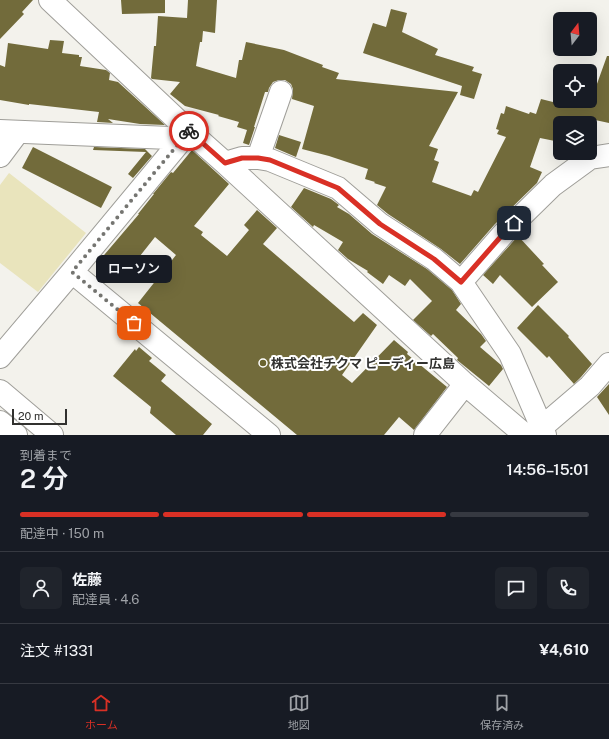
<!DOCTYPE html>
<html lang="ja">
<head>
<meta charset="utf-8">
<style>
  body { margin:0; font-family:"Public Sans","Noto Sans JP",sans-serif; background:#20242c; color:#f1f3f6; height:100vh; display:flex; flex-direction:column; font-size:15px; white-space:nowrap }
  * { box-sizing:border-box; margin:0 }
  p { font-size:13px; color:#9ea1a6 }
  .icon { flex:none; width:22px; height:22px; fill:none; stroke:currentColor; stroke-width:2; stroke-linecap:round; stroke-linejoin:round }
  .map { position:relative; height:435px; overflow:hidden }
  .sheet { display:flex; flex-direction:column; background:#171b24; flex:1 }
  .sheet>* { flex:none }
  .needle { width:26px; rotate:16deg }
  .fabs { position:absolute; left:553px; top:12px; display:grid; gap:8px }
  .fabs a { display:grid; place-items:center; width:44px; height:44px; border-radius:6px; background:#171b24; box-shadow:0 4px 16px #0002; font-size:20px }
  .scale { position:absolute; left:12px; bottom:10px; width:55px; box-sizing:border-box; padding-left:4px; border:2px solid #31312f; border-top:0; font-size:11px; line-height:14px; white-space:nowrap; color:#31312f; -webkit-text-stroke:3px #fff; paint-order:stroke }
  .pin { position:absolute; display:grid; place-items:center; width:34px; height:34px; color:#fff; margin:-17px; border-radius:8px; box-shadow:0 2px 6px #0006 }
  .courier { position:absolute; display:grid; place-items:center; width:40px; height:40px; margin:-20px; border:3px solid #d93025; border-radius:50%; background:#fff; color:#222; box-shadow:0 1px 5px #0007 }
  .bubble { position:absolute; height:28px; border-radius:6px; background:#171b24; box-shadow:0 4px 16px #0002; font-size:13px; font-weight:600; line-height:28px; text-align:center }
  .summary em { font-style:normal; font-weight:600 }
  .summary div { display:flex; flex-direction:column-reverse }
  .summary { display:flex; align-items:center; justify-content:space-between; height:68px; padding:0 20px }
  h1 { font-size:26px; font-weight:600; line-height:30px }
  .bar { display:grid; grid-template-columns:repeat(4,1fr); gap:6px 4px; align-content:center; height:48px; padding:0 20px }
  .bar i { height:5px; border-radius:3px; background:#363941 }
  .bar .on { background:#d93025 }
  .bar p { grid-column:span 4 }
  .line { display:flex; align-items:center; gap:10px; padding:0 20px; border-top:1px solid #363941 }
  .line div { flex:1 }
  .round { display:grid; place-items:center; flex:none; width:42px; height:42px; border-radius:6px; background:#20242c }
  .dock { display:flex; justify-content:space-around; align-items:center; height:56px; border-top:1px solid #363941; background:#171b24; font-size:11px; color:#9ea1a6 }
  .dock a { display:grid; justify-items:center; gap:2px }
  .dock .on { color:#d93025 }
  .map>svg:first-child { display:block }
</style>
</head>
<body>
<div class="map">
<svg width="609" height="435" viewBox="0 0 609 435">
  <rect width="100%" height="100%" fill="#f3f2ec"/>
  <!-- green -->
  <path fill="#e9e4bc" d="M9 173 86 233 38 292 0 263V185Z"/>
  <!-- building -->
  <path fill="#726b3b" d="M0 0H33L22 12 24 14 0 39Z
    M121 0H165V13L122 14Z
    M188 0H217L215 33 203 31 202 42H200L196 66 236 78 239 60H242L246 42 284 50 323 65 322 67 339 73 336 79 458 92 429 146 438 149 434 160 439 162 432 182 471 196 474 190 478 192 506 137 497 134 499 130 496 129 501 113 504 114 506 106 529 114 530 112 536 114 541 99 565 105 566 101H590V94L593 95 607 56H609V123L586 118V123H560V142L540 138 530 167 542 172 537 183 495 224 460 264 441 249 388 214 377 205 386 187 374 183 375 182 365 179 368 169 329 156 302 149 314 106 292 99 293 89 291 84 285 80H279L273 82 269 88 268 92H265L254 127H255L249 145 243 143 247 130 237 127 239 122 218 116 219 115 185 106 170 94 180 82 152 79 151 78 154 46H156L158 16 187 18Z
    M391 9 407 13 402 32 438 49 435 55 474 67 472 71 482 74 474 99 460 95 462 86 363 53 373 23 386 27Z
    M50 40 64 41 62 53 79 55V57H82L80 66 106 70 110 73 109 80 118 82 165 125 140 124 108 119 113 123 97 122 99 112 29 104V105L0 100V65L5 67 8 43 48 49Z
    M279 135 301 142 296 157 275 148Z
    M33 147 112 187 101 208 22 168Z
    M94 147 145 149 152 156 133 178 128 174 146 152 93 150Z
    M192 150 229 184 194 226 203 232 201 235 227 256 249 230 244 225 257 210 277 228 263 244 354 322 363 313 377 325 342 375 352 383 394 340 408 352 407 354 447 387 414 430 399 417 384 435H297L138 303 176 255 155 237 121 280 99 261 139 214H138L154 194H153L171 172 173 173Z
    M304 188 331 199 339 205 337 207 349 214 372 234 427 269 452 290 461 304 456 310 481 334 486 341 480 347 501 365 503 369 489 386 457 360 458 358 433 334 431 336 413 320 432 301 410 279 405 286 389 275 383 284 367 272 368 271 348 259 338 250 343 242 314 225 313 227 291 207Z
    M518 236 544 264 542 265 558 282 532 307 500 275 493 284 483 275Z
    M538 305 569 336 568 337 592 364 581 377 574 384 549 356 547 358 517 328Z
    M139 347 152 358 149 361 166 375 161 381 212 424 203 435H176L150 413 151 407 113 376 135 349 136 351Z
    M609 384V415L597 397Z"/>
  <g fill="none" stroke-linecap="round" stroke-linejoin="round">
    <defs>
      <path id="minor" d="M50 0 189 131 225 163 465 384 525 435
        M0 131 170 138 189 131
        M0 156 18 132
        M258 158 281 92
        M225 163 242 158H258L270 160 338 188 380 224 434 259 461 282 510 354 545 435
        M72 272 269 435
        M461 282 504 233 553 185 590 158 609 155
        M0 357 72 272 189 131
        M542 427 590 386 609 364
        M425 435 465 384"/>
      <path id="secondary" d="M0 391 52 435
        M0 422 16 435"/>
    </defs>
    <!-- minor casing -->
    <use href="#minor" stroke="#9f9e99" stroke-width="24"/>
    <!-- secondary casing -->
    <use href="#secondary" stroke="#9f9e99" stroke-width="24"/>
    <!-- minor -->
    <use href="#minor" stroke="#fff" stroke-width="22"/>
    <!-- secondary -->
    <use href="#secondary" stroke="#fff" stroke-width="22"/>
  </g>
  <g fill="none" stroke-linecap="round" stroke-linejoin="round">
    <!-- done -->
    <path stroke="#757571" stroke-width="4" stroke-dasharray="0 7.2" d="M134 323 72 272 189 131"/>
    <!-- route -->
    <path stroke="#d93025" stroke-width="5" d="M189 131 225 163 242 158H258L270 160 338 188 380 224 434 259 461 282 504 233 514 223"/>
  </g>
  <!-- markers -->
  <circle fill="#6a632f" stroke="#fff" stroke-width="1.5" cx="263" cy="363" r="4"/>
  <g text-anchor="middle" dominant-baseline="central" stroke-width="4" stroke-linejoin="round" paint-order="stroke">
    <!-- poi labels -->
    <g font-size="13" font-weight="bold" fill="#31312f" stroke="#fff" text-anchor="start">
      <text x="271" y="363">株式会社チクマ ピーディー広島</text>
    </g>
  </g>
</svg>
<div class="fabs">
<a><svg class="needle" viewBox="-14 -14 28 28"><path d="M0-13l5 13h-10z" fill="#e53935"/><path d="M0 13l5-13h-10z" fill="#9ea1a6"/></svg></a>
<a><svg class="icon" aria-label="locate" viewBox="0 0 24 24"><circle cx="12" cy="12" r="6"/><path d="M12 2v4M12 18v4M2 12h4M18 12h4"/></svg></a>
<a><svg class="icon" aria-label="layers" viewBox="0 0 24 24"><path d="M12 4l9 5-9 5-9-5zM3 14l9 5 9-5"/></svg></a>
</div>
<div class="scale">20 m</div>
<div class="pin" style="left:134px;top:323px;background:#ea580c"><svg class="icon" aria-label="bag" viewBox="0 0 24 24"><path d="M5 8h14l-1 12H6zM9 8a3 3 0 0 1 6 0"/></svg></div>
<div class="pin" style="left:514px;top:223px;background:#1f2937"><svg class="icon" aria-label="home" viewBox="0 0 24 24"><path d="M3 11l9-7 9 7M6 9v11h12V9"/></svg></div>
<div class="courier" style="left:189px;top:131px"><svg class="icon" aria-label="bike" viewBox="0 0 24 24"><circle cx="6" cy="16" r="4"/><circle cx="18" cy="16" r="4"/><path d="M6 16l4-8h5l3 8M10 8l3 8H6M13 5h3"/></svg></div>
<div class="bubble" style="left:96px;top:255px;width:76px">ローソン</div>
</div>
<section class="sheet">
<div class="summary"><div><h1>2 分</h1><p>到着まで</p></div><em>14:56–15:01</em></div>
<div class="bar"><i class="on"></i><i class="on"></i><i class="on"></i><i></i><p>配達中 · 150 m</p></div>
<div class="line" style="height:72px"><a class="round"><svg class="icon" aria-label="person" viewBox="0 0 24 24"><circle cx="12" cy="8" r="4"/><path d="M4 21q1-7 8-7t8 7"/></svg></a><div><b>佐藤</b><p>配達員 · 4.6</p></div><a class="round"><svg class="icon" aria-label="chat" viewBox="0 0 24 24"><path d="M4 5h16v11H9l-5 4z"/></svg></a><a class="round"><svg class="icon" aria-label="phone" viewBox="0 0 24 24"><path d="M5 4h4l2 5-3 2q2 4 5 5l2-3 5 2v4C11 20 4 13 5 4z"/></svg></a></div>
<div class="line" style="height:52px"><div>注文 #1331</div><b>¥4,610</b></div>
</section>
<nav class="dock">
<a class="on"><svg class="icon" aria-label="home" viewBox="0 0 24 24"><path d="M3 11l9-7 9 7M6 9v11h12V9"/></svg>ホーム</a>
<a><svg class="icon" aria-label="map" viewBox="0 0 24 24"><path d="M3 6l6-2 6 2 6-2v14l-6 2-6-2-6 2zM9 4v14M15 6v14"/></svg>地図</a>
<a><svg class="icon" aria-label="saved" viewBox="0 0 24 24"><path d="M7 4h10v16l-5-4-5 4z"/></svg>保存済み</a>
</nav>
</body>
</html>
